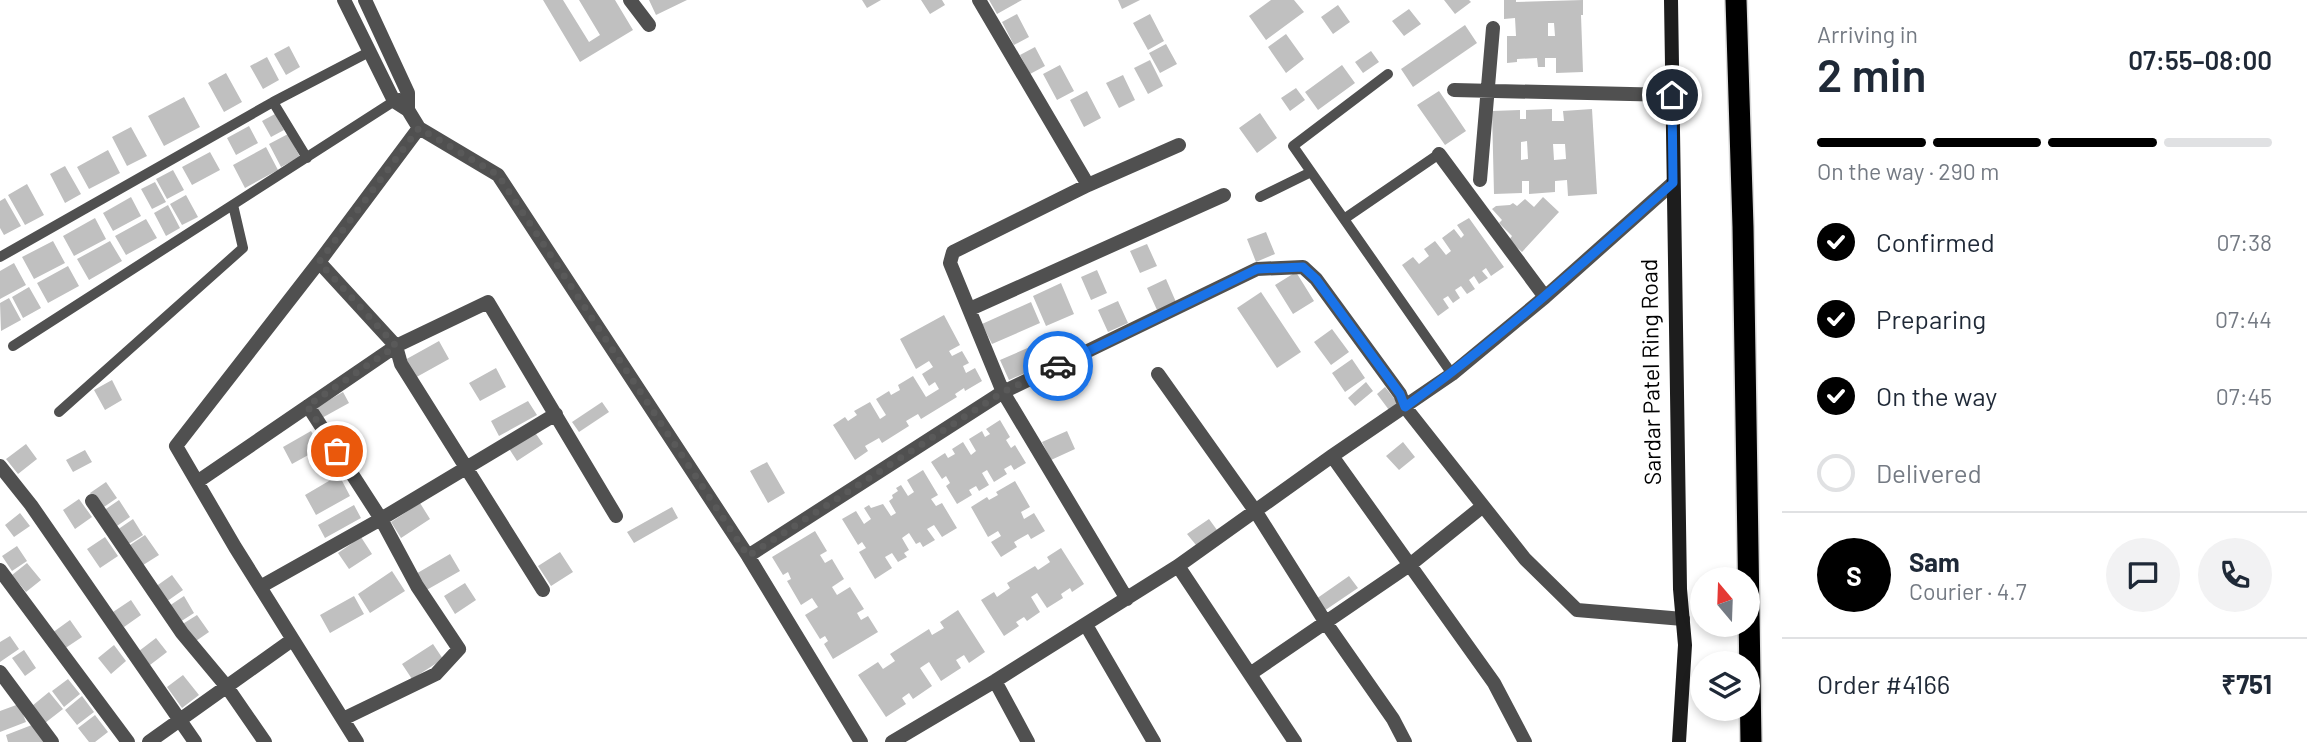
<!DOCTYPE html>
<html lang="en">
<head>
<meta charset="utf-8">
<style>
  body { margin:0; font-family:Barlow,sans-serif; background:#f2f2f3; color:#1f2937; height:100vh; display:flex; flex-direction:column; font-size:26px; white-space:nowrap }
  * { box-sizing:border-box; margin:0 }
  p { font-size:23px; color:#747a83 }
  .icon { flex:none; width:38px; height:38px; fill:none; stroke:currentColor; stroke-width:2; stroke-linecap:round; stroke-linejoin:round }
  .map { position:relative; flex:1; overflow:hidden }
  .drawer { display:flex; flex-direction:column; background:#fff; width:525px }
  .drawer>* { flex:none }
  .needle { width:46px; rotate:341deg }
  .fabs { position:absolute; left:1690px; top:567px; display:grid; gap:14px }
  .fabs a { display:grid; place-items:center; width:70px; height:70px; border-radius:50%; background:#fff; box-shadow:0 4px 10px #0003; font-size:35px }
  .pin { position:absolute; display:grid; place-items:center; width:60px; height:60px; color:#fff; margin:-30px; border:4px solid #fff; border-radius:50%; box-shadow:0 2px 7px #0007 }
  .courier { position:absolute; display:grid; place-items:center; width:70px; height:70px; margin:-35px; border:5px solid #1a73e8; border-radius:50%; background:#fff; color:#222; box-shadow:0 2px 9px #0007 }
  .headline em { font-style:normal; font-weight:600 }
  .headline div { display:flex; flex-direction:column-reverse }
  .headline { display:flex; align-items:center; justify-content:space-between; height:119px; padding:0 35px }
  h1 { font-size:46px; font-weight:600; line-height:52px }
  .bar { display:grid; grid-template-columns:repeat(4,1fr); gap:10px 7px; align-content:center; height:84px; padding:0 35px }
  .bar i { height:9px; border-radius:5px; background:#e0e1e3 }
  .bar .current { background:#000 }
  .bar p { grid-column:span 4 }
  .line { display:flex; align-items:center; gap:18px; padding:0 35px; border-top:2px solid #e0e1e3 }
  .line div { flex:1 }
  .round { display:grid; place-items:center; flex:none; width:74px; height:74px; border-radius:37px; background:#f2f2f3 }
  ol { padding:0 35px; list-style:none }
  li { display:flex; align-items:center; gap:21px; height:77px }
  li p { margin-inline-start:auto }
  li .icon { padding:7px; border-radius:50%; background:#000; color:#fff; stroke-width:4 }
  li:last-child { color:#747a83 }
  li i { width:38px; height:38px; border:4px solid #e0e1e3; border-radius:50% }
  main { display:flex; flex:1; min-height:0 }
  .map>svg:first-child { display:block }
</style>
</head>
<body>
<main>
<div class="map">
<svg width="1782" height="742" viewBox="0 0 1782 742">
  <rect width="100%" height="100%" fill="#fff"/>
  <!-- building -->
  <path fill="#c0c0c0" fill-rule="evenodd" d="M543 0H563L589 42 600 35 579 0H615L633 30 580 62Z
    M649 0H687L656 15Z
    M862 0H881L867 8Z
    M921 0H942L945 5 930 14Z
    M989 0H1022L997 14Z
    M1118 0H1140L1122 9Z
    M1271 0H1294L1304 12 1266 40 1249 16Z
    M1444 0H1469L1471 2 1455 14Z
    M1504 0H1516V2L1583 0V15H1581L1583 72 1556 73V58H1545V67H1538L1537 58 1517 59V62L1507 63V36H1516L1515 18 1504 19ZM1548 23H1554L1555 36H1548Z
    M1338 5 1350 22 1333 34 1321 17Z
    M1409 9 1421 24 1404 36 1392 21Z
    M1017 14 1029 37 1014 45 1002 22Z
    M1150 14 1164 41 1148 50 1133 23Z
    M1465 25 1477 43 1413 87 1401 69Z
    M1286 34 1304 59 1286 73 1268 47Z
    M1166 44 1177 64 1160 73 1149 53Z
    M289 46 300 67 286 75 274 54Z
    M1035 47 1045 66 1030 74 1020 55Z
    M1371 51 1379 62 1363 73 1355 62Z
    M267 57 279 80 263 89 250 66Z
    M1150 60 1163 86 1148 94 1134 68Z
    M1060 65 1074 91 1057 100 1043 74Z
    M1342 65 1355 83 1318 110 1305 92Z
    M226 73 242 102 224 112 208 83Z
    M1123 75 1135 100 1119 108 1106 83Z
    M1296 88 1305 100 1290 111 1281 98Z
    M1087 91 1101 118 1084 127 1070 100Z
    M1439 91 1466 131 1445 145 1417 105Z
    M184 97 200 127 164 146 148 116Z
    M1552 109V121H1564L1563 111 1592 109 1597 194 1568 196 1567 180 1555 181V192L1529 194V181H1522V193L1494 194 1492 111 1520 110V119H1526V110ZM1527 141 1528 159 1521 160V142ZM1553 144H1565L1566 159 1554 160Z
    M1260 113 1277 138 1257 153 1239 128Z
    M275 114 284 130 271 137 262 121Z
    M249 126 258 143 236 155 227 138Z
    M131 127 147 156 127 166 112 137Z
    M288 134 300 157 281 167 269 144Z
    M266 147 278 170 245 188 233 165Z
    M108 150 120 173 89 189 77 167Z
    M210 152 220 170 192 185 182 167Z
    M65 166 81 194 65 203 50 174Z
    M173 170 184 190 167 199 156 179Z
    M155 182 166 202 152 209 141 189Z
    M27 184 44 215 25 225 8 195Z
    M186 195 198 217 182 225 170 204Z
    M131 197 141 216 113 231 103 213Z
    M1543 197 1559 212 1522 252 1509 240 1512 236 1499 223 1502 220 1492 209 1496 206 1510 205 1513 203 1517 206 1525 199 1534 207Z
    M5 198 21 226 4 235 0 228V201Z
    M168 205 180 228 166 236 154 213Z
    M95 218 106 239 74 256 63 236Z
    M1469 218 1504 267 1491 276 1486 268 1482 271 1488 278 1479 284 1474 276 1469 280 1475 289 1467 294 1461 286 1455 290 1460 298 1453 303 1448 296 1443 299 1449 308 1438 316 1402 265 1413 257 1419 264 1429 256 1424 249 1435 241 1446 255 1451 251 1442 238 1454 229 1461 238 1464 235 1457 225Z
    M146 219 157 238 126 255 115 236Z
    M1266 232 1275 254 1256 262 1247 239Z
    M53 241 65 263 34 279 22 257Z
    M110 241 122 261 89 280 77 259Z
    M1147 244 1157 266 1140 273 1130 251Z
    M14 263 26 285 0 299V271Z
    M68 266 79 286 48 303 37 283Z
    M1097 270 1107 293 1091 300 1081 277Z
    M1296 272 1314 301 1293 314 1275 285Z
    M1166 279 1176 302 1157 310 1147 288Z
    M1061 283 1074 314 1046 326 1033 296Z
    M29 287 41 308 23 318 12 297Z
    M1261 292 1301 352 1277 368 1237 308Z
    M9 298 21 320 1 331 0 303Z
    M1118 301 1128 323 1108 332 1098 310Z
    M1031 302 1040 323 992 344 982 324Z
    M944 315 960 345 949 351 952 356 962 351 969 363 963 366 966 373 975 368 982 381 965 391 964 388 955 394 957 397 921 419 918 414 906 421 909 426 882 443 879 438 865 446 868 451 855 460 833 425 845 417 848 421 857 415 854 411 870 402 880 419 886 415 876 399 889 391 891 395 900 390 898 385 913 376 926 397 939 389 935 382 929 386 922 374 933 367 929 361 916 369 900 339Z
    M1332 329 1349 352 1331 365 1314 342Z
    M439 341 449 359 413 379 403 361Z
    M1039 343 1048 363 1009 380 1000 360Z
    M1352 359 1365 378 1345 392 1332 373Z
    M496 368 506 387 480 401 469 383Z
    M112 380 122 400 105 410 94 390Z
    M1366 382 1373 391 1355 406 1348 398Z
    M1385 387 1398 403 1389 410 1377 394Z
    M343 392 349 403 320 419 313 409Z
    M528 401 537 415 499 436 491 421Z
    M602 402 609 412 579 432 572 422Z
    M1000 420 1010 437 1006 440 1011 448 1015 445 1026 463 1014 470 1011 465 1004 469 1007 474 994 482 987 470 982 473 989 485 979 491 976 486 969 490 972 495 957 504 946 486 950 483 946 476 942 479 931 462 945 453 948 458 955 454 952 449 963 442 971 455 976 451 969 439 982 431 985 437 990 434 986 429Z
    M311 431 321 448 292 464 283 447Z
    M534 431 543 444 517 461 508 447Z
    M1067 431 1075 449 1051 460 1042 442Z
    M1403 442 1415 457 1399 470 1386 456Z
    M26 444 37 459 18 474 6 459Z
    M85 450 92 462 73 472 66 460Z
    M767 462 785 493 768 503 750 471Z
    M923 470 938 495 931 499 936 506 942 503 957 528 942 537 934 525 927 529 935 540 923 547 920 542 916 544 909 533 902 538 909 550 904 553 907 557 898 562 892 553 885 557 892 568 875 579 859 552 866 548 862 542 858 545 842 519 856 511 864 524 871 519 864 508 869 505 871 508 883 504 891 516 896 513 889 501 893 498 892 495 898 491 896 488 901 485 908 496 914 492 907 480Z
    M339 475 350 496 316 515 305 495Z
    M1015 481 1030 507 1021 512 1024 519 1034 513 1045 531 1031 539 1028 534 1014 542 1017 547 1001 557 991 542 1001 536 998 531 988 537 971 507 987 497 989 500 998 495 996 492Z
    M106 482 117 498 101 509 90 493Z
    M79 499 92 517 75 529 63 510Z
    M119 500 130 517 114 528 103 511Z
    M420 503 430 519 401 538 391 522Z
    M354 505 361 518 325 538 318 525Z
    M672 507 678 518 634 543 627 532Z
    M20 513 30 526 14 537 5 525Z
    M133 519 143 535 127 545 117 530Z
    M1209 519 1217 530 1196 545 1187 534Z
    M815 531 827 551 820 555 825 563 832 559 844 579 832 587 837 595 850 587 864 609 857 613 861 620 868 616 878 632 833 659 824 644 828 641 825 636 820 639 805 615 818 607 812 598 801 605 787 581 791 579 788 572 783 575 772 557Z
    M145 535 159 555 140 567 127 547Z
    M105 537 118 556 100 568 87 549Z
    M361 537 372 554 349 569 338 553Z
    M17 546 27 561 12 571 2 556Z
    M1061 548 1084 584 1072 592 1070 588 1061 594 1063 598 1047 608 1037 593 1031 597 1040 612 1027 621 1024 617 1016 622 1019 626 1004 636 981 600 994 592 997 597 1010 588 1007 583 1035 566 1038 570 1050 562 1047 557Z
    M560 552 573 572 551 586 538 566Z
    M450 554 460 571 423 592 414 575Z
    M27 563 41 580 26 592 12 575Z
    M392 571 405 591 370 613 358 594Z
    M172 575 183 590 166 602 155 587Z
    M1349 576 1358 588 1324 611 1316 599Z
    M465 583 476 600 455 614 444 596Z
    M184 596 194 613 180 622 169 606Z
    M354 596 364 614 330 633 320 615Z
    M131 600 141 615 124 627 113 612Z
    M958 610 985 652 969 663 964 655 956 660 961 668 941 681 929 662 920 668 932 686 913 699 909 693 902 698 906 704 886 717 858 675 878 662 883 669 895 661 890 654 929 629 932 635 944 628 940 622Z
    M197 615 209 632 193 643 181 625Z
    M70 620 82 637 64 649 52 633Z
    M10 636 19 649 0 662V642Z
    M156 638 167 652 150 665 139 651Z
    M433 644 443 659 412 679 402 664Z
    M114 645 126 661 111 674 98 658Z
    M24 650 36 668 25 676 12 658Z
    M183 675 199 695 182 708 167 687Z
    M68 679 80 694 64 707 52 691Z
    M49 692 63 709 45 723 32 706Z
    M82 696 94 712 77 725 65 710Z
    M19 704 26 722 0 732V711Z
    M95 715 108 732 95 742H89L78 728Z
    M37 723 44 742H8L6 735Z"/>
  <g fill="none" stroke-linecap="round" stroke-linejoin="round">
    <defs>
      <path id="highway" d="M1736 0 1743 227 1751 742"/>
    </defs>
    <!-- highway casing -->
    <use href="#highway" stroke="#dbdbdb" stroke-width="24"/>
    <!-- lane -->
    <path stroke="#505050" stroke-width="10" d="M1388 74 1293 146 1452 374
      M273 102 307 158
      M1260 197 1311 172
      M1344 219 1439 154
      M0 257 273 102 369 52
      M13 346 399 98
      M59 412 243 248 233 205"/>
    <!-- street -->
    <path stroke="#505050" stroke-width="14" d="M344 0 394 101 408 110 419 128 319 262 176 446 235 547 357 742
      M365 0 408 93V110
      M630 0 649 25
      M979 0 1088 185
      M1454 90 1672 95
      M419 128 498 175 748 556 861 742
      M1439 154 1545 297
      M1480 180 1493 28
      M319 262 396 346 401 364 543 590
      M970 309 1224 195
      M1158 374 1256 512 1326 623 1393 719 1405 742
      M308 406 381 519 417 586 459 649 436 674 343 719
      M1332 456 1494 683 1525 742
      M0 466 31 505 195 742
      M197 482 396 346 488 302 616 516
      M92 501 182 633 227 687 265 742
      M748 556 1003 392 1257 269 1303 267 1316 279 1400 394 1405 407 1525 559 1577 610 1683 619
      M1178 566 1295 742
      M0 570 128 742
      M260 587 381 519 556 414
      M1127 599 1003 392 950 263 953 252 1088 185 1179 145
      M1086 625 1154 742
      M0 672 52 742
      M1250 674 1411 564 1483 506
      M995 681 1028 742
      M149 742 292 640
      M892 742 995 681 1178 566 1332 456 1452 374 1545 297 1673 183"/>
    <!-- secondary -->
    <path stroke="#1d1d1d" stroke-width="14" d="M1671 0 1680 589 1685 645 1679 742"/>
    <!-- highway -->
    <use href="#highway" stroke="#000" stroke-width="21"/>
  </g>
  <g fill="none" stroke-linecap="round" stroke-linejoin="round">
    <!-- done -->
    <path stroke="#595959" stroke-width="7" stroke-dasharray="0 12.6" d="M337 451 307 406 396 346 319 262 419 128 498 175 748 556 1003 392 1058 366"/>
    <!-- route -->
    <path stroke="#1a73e8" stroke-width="9" d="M1058 366 1257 269 1303 267 1316 279 1400 394 1405 407C1500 339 1586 260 1673 183L1672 95"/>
  </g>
  <g text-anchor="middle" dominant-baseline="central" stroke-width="7" stroke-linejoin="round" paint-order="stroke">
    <!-- street labels -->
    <g font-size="23" fill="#000" stroke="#fff">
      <text transform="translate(1650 372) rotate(-91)">Sardar Patel Ring Road</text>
    </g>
  </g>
</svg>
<div class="fabs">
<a><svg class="needle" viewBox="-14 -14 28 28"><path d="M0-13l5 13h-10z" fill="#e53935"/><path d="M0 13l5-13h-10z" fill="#747a83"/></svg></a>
<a><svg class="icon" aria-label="layers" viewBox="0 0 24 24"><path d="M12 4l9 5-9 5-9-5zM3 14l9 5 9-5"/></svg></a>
</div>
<div class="pin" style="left:337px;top:451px;background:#ea580c"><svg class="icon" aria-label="bag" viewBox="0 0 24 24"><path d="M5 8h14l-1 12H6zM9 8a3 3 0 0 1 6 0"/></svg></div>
<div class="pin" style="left:1672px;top:95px;background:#1f2937"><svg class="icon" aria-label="home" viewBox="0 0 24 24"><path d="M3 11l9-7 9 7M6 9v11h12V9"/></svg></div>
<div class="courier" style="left:1058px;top:366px"><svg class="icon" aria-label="car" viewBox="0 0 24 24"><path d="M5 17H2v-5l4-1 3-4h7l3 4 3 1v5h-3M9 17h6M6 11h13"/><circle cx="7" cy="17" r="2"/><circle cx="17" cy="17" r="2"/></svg></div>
</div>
<section class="drawer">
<div class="headline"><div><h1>2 min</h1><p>Arriving in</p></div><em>07:55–08:00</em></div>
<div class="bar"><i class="current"></i><i class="current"></i><i class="current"></i><i></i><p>On the way · 290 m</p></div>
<ol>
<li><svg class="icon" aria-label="check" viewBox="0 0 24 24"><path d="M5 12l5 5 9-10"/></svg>Confirmed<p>07:38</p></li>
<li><svg class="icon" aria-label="check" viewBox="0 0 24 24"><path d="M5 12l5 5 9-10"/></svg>Preparing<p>07:44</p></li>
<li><svg class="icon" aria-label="check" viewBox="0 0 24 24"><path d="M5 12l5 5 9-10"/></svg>On the way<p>07:45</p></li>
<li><i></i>Delivered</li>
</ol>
<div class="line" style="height:126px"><b class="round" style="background:#000;color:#fff">S</b><div><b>Sam</b><p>Courier · 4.7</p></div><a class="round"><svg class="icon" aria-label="chat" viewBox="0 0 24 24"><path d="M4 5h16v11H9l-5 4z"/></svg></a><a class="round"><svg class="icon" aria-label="phone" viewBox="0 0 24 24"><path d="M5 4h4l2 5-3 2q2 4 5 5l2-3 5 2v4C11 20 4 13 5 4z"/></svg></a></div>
<div class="line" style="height:91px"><div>Order #4166</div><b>₹751</b></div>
</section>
</main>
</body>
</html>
